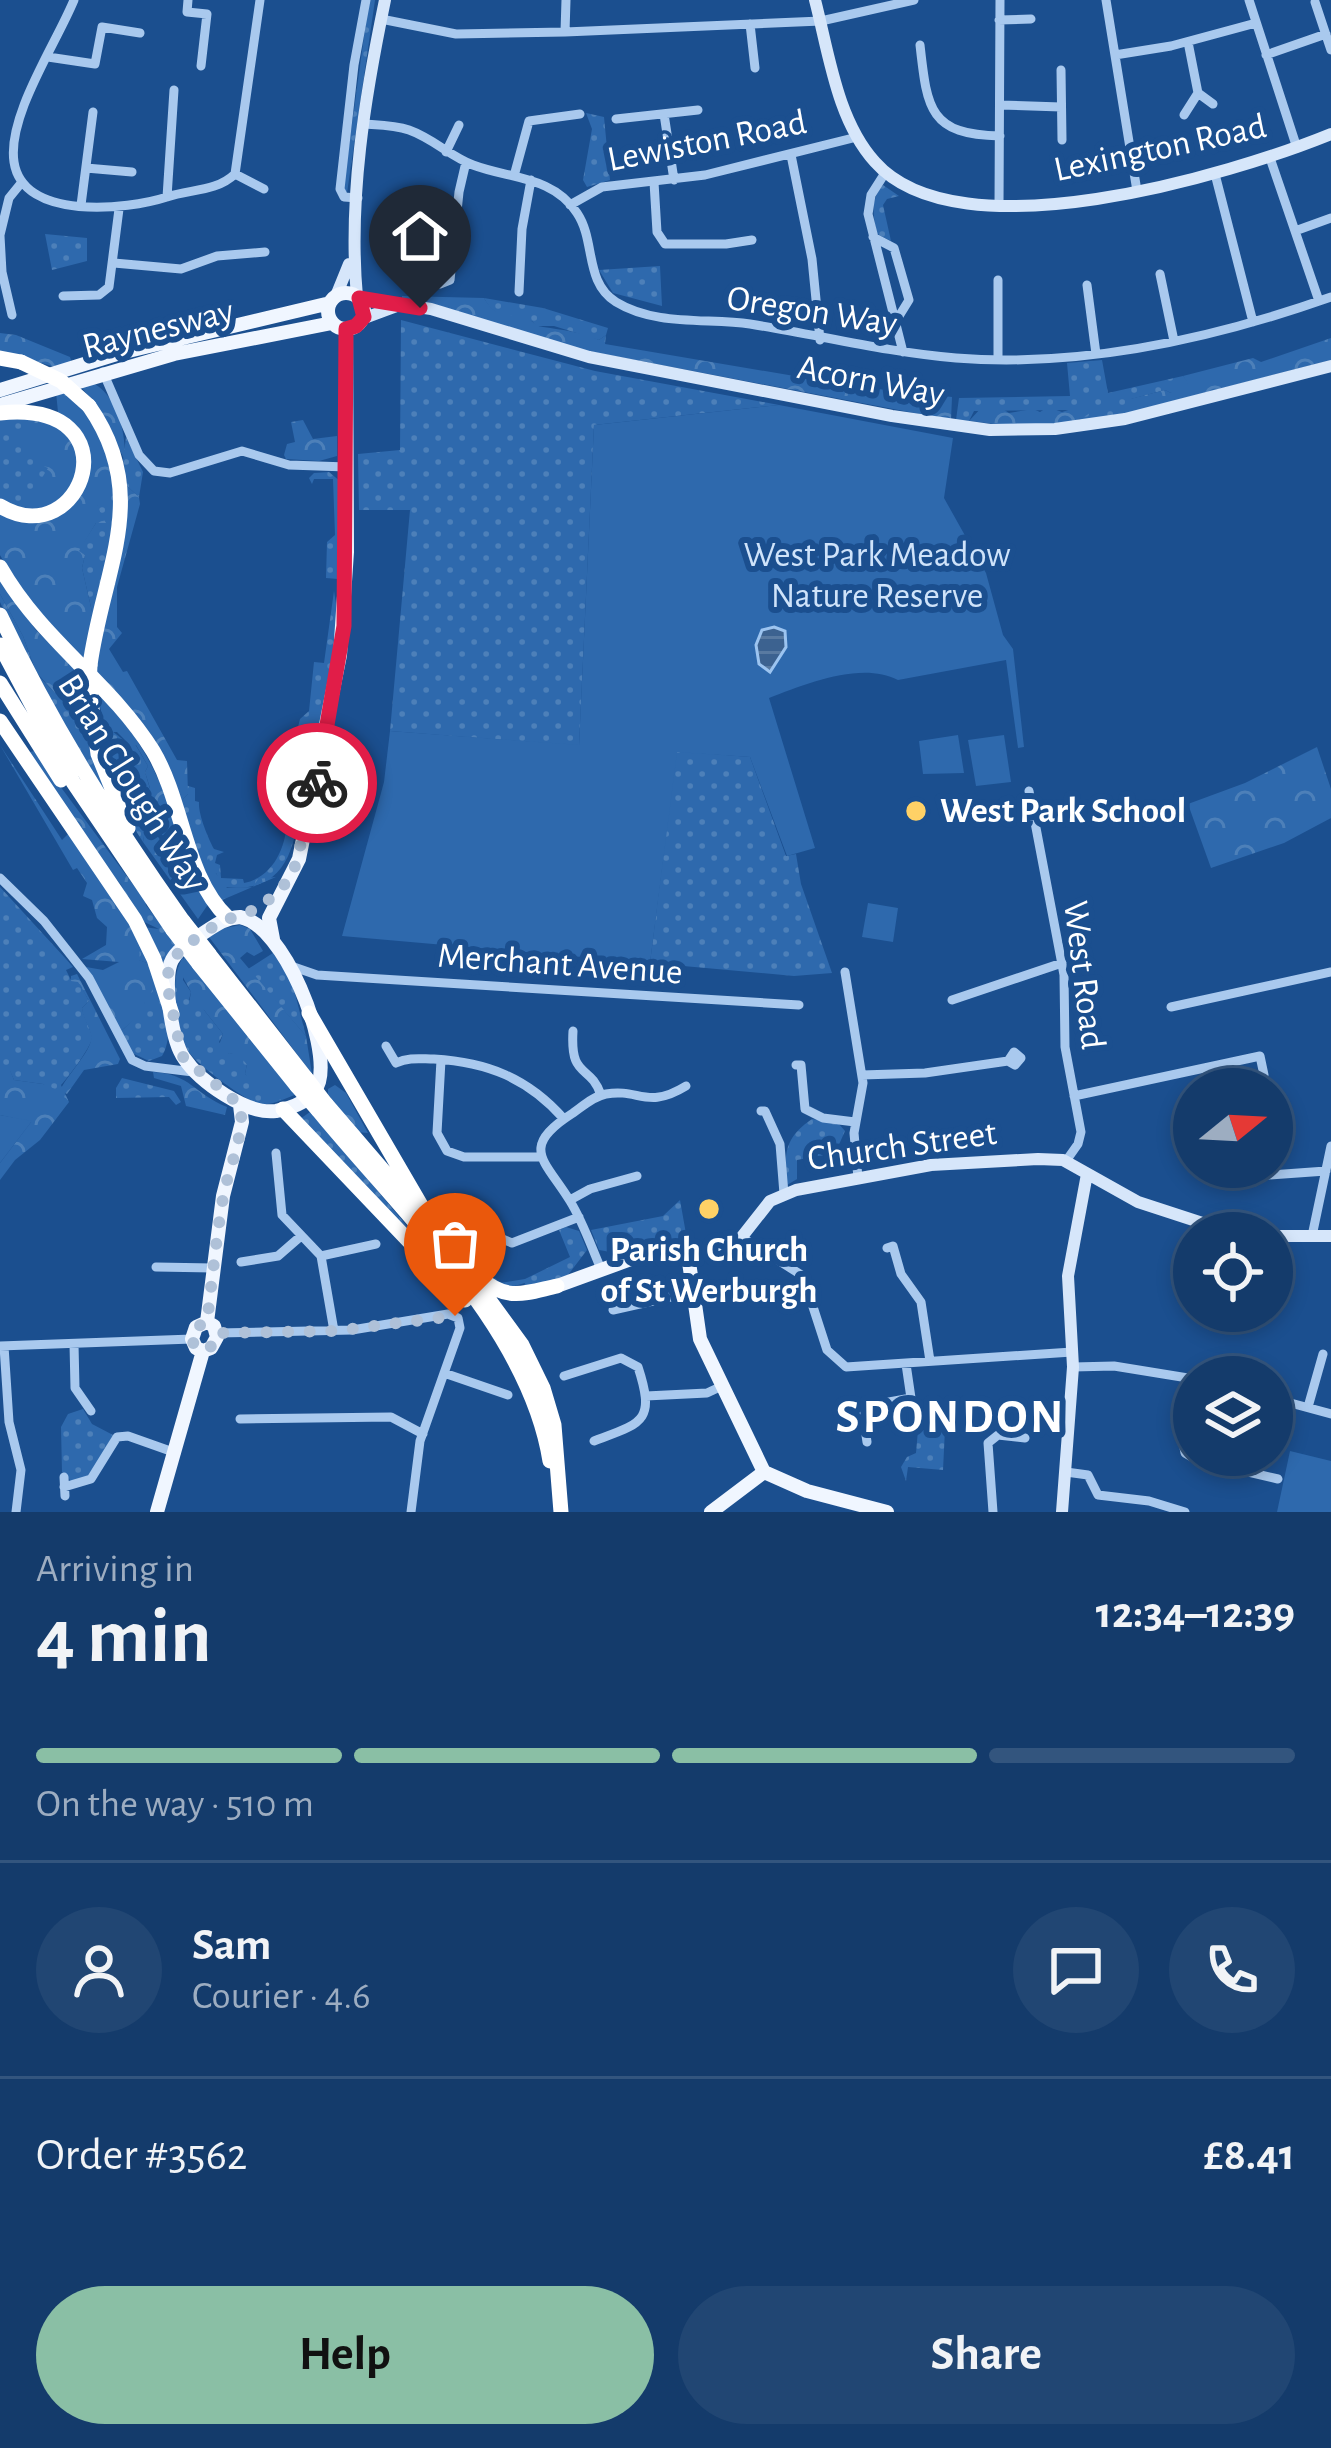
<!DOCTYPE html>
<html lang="en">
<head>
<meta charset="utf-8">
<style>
  body { margin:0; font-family:"Alegreya Sans",sans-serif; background:#214673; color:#f1f3f6; height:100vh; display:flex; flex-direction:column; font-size:45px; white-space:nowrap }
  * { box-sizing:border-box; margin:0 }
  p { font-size:39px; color:#9dadc1 }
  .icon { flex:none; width:66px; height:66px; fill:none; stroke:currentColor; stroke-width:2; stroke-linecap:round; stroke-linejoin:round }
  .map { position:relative; height:1512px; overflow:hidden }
  .details { display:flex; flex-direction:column; background:#143b6b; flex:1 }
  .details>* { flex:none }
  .needle { width:78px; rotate:72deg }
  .controls { position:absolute; left:1173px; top:1068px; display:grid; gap:24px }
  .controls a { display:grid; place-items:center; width:120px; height:120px; border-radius:50%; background:#143b6b; box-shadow:0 6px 18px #0003,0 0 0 3px #33557e; font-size:60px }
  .pin { position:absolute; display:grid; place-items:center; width:102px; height:102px; color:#fff; margin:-123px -51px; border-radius:50% 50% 50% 0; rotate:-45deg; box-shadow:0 0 12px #0007 }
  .pin .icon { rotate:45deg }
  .courier { position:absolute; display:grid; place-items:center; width:120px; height:120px; margin:-60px; border:9px solid #e11d48; border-radius:50%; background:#fff; color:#222; box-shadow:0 3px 15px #0007 }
  .head em { font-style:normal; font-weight:600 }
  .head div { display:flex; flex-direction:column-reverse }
  .head { display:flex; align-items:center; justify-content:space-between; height:204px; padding:0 36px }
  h1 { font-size:78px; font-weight:600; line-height:90px }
  .bar { display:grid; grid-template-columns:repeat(4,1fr); gap:18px 12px; align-content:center; height:144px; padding:0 36px }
  .bar i { height:15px; border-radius:9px; background:#33557e }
  .bar .selected { background:#8abfa5 }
  .bar p { grid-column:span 4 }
  .line { display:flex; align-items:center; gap:30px; padding:0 36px; border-top:3px solid #33557e }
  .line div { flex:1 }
  .round { display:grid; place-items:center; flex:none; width:126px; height:126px; border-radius:63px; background:#214673 }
  .button { display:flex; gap:24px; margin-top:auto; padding:24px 36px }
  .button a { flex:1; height:138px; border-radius:72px; background:#8abfa5; color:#111; font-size:48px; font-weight:600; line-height:138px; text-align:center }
  .button a+a { background:#214673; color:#f1f3f6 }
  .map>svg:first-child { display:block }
</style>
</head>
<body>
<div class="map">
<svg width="1331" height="1512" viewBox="0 0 1331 1512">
  <defs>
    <pattern id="grass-dots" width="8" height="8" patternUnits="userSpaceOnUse" patternTransform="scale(3)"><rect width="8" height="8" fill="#2e69ad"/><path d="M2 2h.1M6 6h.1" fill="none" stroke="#4d80b9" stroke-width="1.8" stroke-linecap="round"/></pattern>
    <pattern id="forest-crowns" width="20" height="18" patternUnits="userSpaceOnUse" patternTransform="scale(3)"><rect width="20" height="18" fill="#2e69ad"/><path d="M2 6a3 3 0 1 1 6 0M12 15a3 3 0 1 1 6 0" fill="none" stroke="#4d80b9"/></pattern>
    <pattern id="water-rules" width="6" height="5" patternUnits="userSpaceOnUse" patternTransform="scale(3)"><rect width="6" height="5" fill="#3c6290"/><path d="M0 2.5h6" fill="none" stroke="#597aa1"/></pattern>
  </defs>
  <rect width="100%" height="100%" fill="#1b4f8f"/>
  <!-- grass -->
  <path fill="url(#grass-dots)" d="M369 0H375L347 193 343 190Z
    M586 113 604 117 610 180 587 187 583 180 592 129Z
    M883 185 899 196 887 199 883 205 891 241 877 234C873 215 870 200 883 185Z
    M45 234 87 238V261L52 270Z
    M660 266 662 306 613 293 599 270Z
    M484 298 543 308 608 328 606 335 599 340 554 326H536L532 321C512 319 494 318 484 298Z
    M401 320 595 371 779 405 594 425 579 746 390 731 410 510H359L358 454 400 450Z
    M1102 360 1108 393 1183 376 1189 383 1171 393 1165 390 1131 399V412L1081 421 1077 410 974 411 969 421 956 420 959 398 1070 396 1067 363Z
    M22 416 64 427 37 512 0 501V420Z
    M126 437 143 472 139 497 127 486 123 460Z
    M114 469 115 524 93 616 82 568 85 555 78 551 96 523 97 506Z
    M329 472 341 482 338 579 326 578 327 542 335 535 333 479H314L312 484 309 478 314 473Z
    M334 591 339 623 319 744 308 755 298 756 287 738 297 731 300 719 309 711 314 662 324 663Z
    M0 594 23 636 36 673 55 693 67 694 74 708 84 704 88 733 111 803 36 681 0 602Z
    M96 705 105 728 101 741 112 745V731L130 745 135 744 148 766 145 772 150 789 147 787 139 794 136 785 125 791 134 800 131 806 145 830 143 842C115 799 99 756 96 705Z
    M676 751 750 757 786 856 796 854 801 884 832 973 794 976 650 963Z
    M273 777 298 781 302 787C296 844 290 895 223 887L216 873 205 877 181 801 188 794 185 785 195 788V801L199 802C198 814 208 838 214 849L224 852 217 855 215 863 220 865 221 878 243 879 244 883C279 876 291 835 286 802L291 797 283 789 277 791 270 782Z
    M113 877 142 906 145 904 176 944 163 963 143 927 159 929 140 920Z
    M0 887 66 959 73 967 66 970 71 980 78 981 89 1001 82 1008C84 1019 90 1027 92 1037 93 1044 68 1078 61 1085L69 1102 43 1084 14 1080 10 1071H0Z
    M133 932C148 963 182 1023 162 1056L149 1061 130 1052 120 1032C141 1014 156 993 147 963L138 960Z
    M273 953 292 982 306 1036 248 969Z
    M183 957V980L191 992 189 1000 204 1010 223 1034 219 1042 229 1054 237 1052 247 1064 245 1074 282 1100C272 1104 264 1106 254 1102 240 1096 193 1062 187 1049 177 1024 168 980 183 957Z
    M122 1078 174 1091 181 1102 176 1105 169 1097 116 1098V1088Z
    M310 1112 312 1113 444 1270 300 1119Z
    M812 1119 838 1123 845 1131 833 1158 829 1154 797 1160V1179L787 1185C784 1154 784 1138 812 1119Z
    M680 1200 688 1245 623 1254 599 1250 591 1230 663 1216Z
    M566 1227 579 1231 587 1250 568 1275 523 1290 525 1283 507 1288 491 1280 495 1278 500 1283 525 1279 570 1257 559 1230Z
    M83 1409 92 1424 113 1435 89 1477 72 1482 62 1472 61 1427 68 1414Z
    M945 1429 943 1470 908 1467 906 1481 901 1467 907 1457 916 1453 918 1430Z"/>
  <!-- forest -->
  <path fill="url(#forest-crowns)" d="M402 296 484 298C496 319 507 312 525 318 537 322 531 325 543 327 562 330 583 332 599 340L606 335 605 344 859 387 952 397 951 420 551 344 402 301Z
    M0 333 16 335 70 357 72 363 55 367 0 351Z
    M1331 338V360L1131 412 1130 399 1165 390 1171 393 1174 387 1188 383 1183 376 1253 358 1261 362Z
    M91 382C118 395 126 433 125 461L105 419 80 385Z
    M62 390C95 418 121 458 107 502L97 506 106 523H96L79 551 85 555 82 568 93 616 84 664 21 592 0 555V513L30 522 64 512 88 451 77 427 58 412 56 392Z
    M1090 403 1094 410C1065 435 1006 425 969 421L982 407H1000L1009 413 1033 409 1040 412 1048 407 1062 412Z
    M23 416 51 420 76 444C78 482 73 496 37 512L23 507 39 497 34 491 48 468 39 464 33 446 24 437Z
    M303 420 313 439 337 436V456L319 461 286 459 284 455 287 444 295 442 291 422Z
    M127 486 139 497 140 504 117 587V627L122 633 109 649 123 672 127 671 177 760 187 761 188 794 181 801 96 673 100 634 123 538Z
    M0 579 35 629 83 677 84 704 79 710 67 694 55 693 36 672 23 636 0 594Z
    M97 693C143 738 161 778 180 839L169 841 156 829V834L186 876 193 875 209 903 198 919 143 842 145 830 131 806 134 800 125 791 136 785 139 793 150 788 145 772 148 766 136 745 131 746 117 732H112V746L101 741 105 728Z
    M0 745 62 840 68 834C89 862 146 925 139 960L147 963 155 986 144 1004 146 1009 120 1032 86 967 103 970 119 962 82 959 106 945 107 927 97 918 92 900 83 896 87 883 77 868 73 870Z
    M1317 747 1331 789V818L1284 843 1211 868 1188 804 1245 783Z
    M34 751 146 902 145 909 139 911C128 900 126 886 113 877L26 753Z
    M209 858 212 868 227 888 253 887 258 879 276 877 222 900C208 890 200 873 209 858Z
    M240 925 250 929 263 951 254 956 247 952 240 958 306 1036 312 1074 209 937 221 929Z
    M185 955 297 1094 282 1100 268 1095 245 1074 247 1064 236 1053 229 1054 218 1048 223 1034 204 1010 188 1009 191 992 179 970Z
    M77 974 120 1059 118 1064 84 1070 67 1094 60 1091 69 1102 40 1140 15 1160 0 1180V1163L31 1122 0 1115V1071L10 1070 14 1080 43 1084 60 1091C65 1077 95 1048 91 1035 89 1025 83 1019 82 1008L89 1001 78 982 71 981V976Z
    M153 1072C191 1074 194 1094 227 1107L225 1115 186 1106 181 1086 154 1078Z
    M335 1085 346 1093 368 1133 357 1132 328 1094V1089Z"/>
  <!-- park -->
  <path fill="#2e69ad" d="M779 405 953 438 944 498 986 573 1003 635 1013 649 1024 747 1018 748 1006 660 898 680C861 661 806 684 769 698L815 848 787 856 750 757 677 752 650 963 342 936 384 782 390 731 579 745 594 425Z
    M958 735 964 773 923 774 919 741Z
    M1004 735 1011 782 976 786 968 740Z
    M868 903 898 908 893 942 862 937Z
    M0 1115 32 1121 0 1163Z
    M1290 1451 1331 1461V1512H1277Z"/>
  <!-- water -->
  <path fill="url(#water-rules)" stroke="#9cc4f0" stroke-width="3" d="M774 627 785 631 786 647 770 672 759 664 756 645 762 630Z"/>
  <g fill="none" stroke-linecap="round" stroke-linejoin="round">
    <!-- street -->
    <path stroke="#a9c9ee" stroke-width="9" d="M74 0C56 44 7 116 14 162 23 221 127 210 167 197 190 189 216 192 235 174
      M188 0 187 12 207 14 201 66
      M1106 0 1137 191
      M1249 0 1297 148
      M1315 2 1331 50
      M381 19 456 34 565 32 821 21 914 0
      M999 20 1031 19
      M750 24 755 68
      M565 32 566 0
      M920 45C927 108 929 135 1000 136
      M1115 55 1171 46 1256 23
      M1266 55 1326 34
      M48 57 95 64 102 27 140 33
      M1061 70 1062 140
      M1198 93 1213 104
      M1000 105 1061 107
      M664 114 674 180
      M1184 115 1198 93 1188 42
      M616 119 698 110
      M364 124C379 125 395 125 409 130 432 138 450 156 473 165 510 179 553 176 577 213 596 241 584 282 616 302 655 326 707 318 750 324 819 335 886 352 956 358 1083 368 1212 339 1331 297
      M446 152 459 125
      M791 155 812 259 820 340
      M1270 158 1319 301
      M86 168 132 172
      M885 173 871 195 868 214 903 352
      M235 174 260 0
      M235 174 264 189
      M1215 174 1253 322
      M514 176 529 121 580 114
      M654 182 657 232 665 244H726L752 240
      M167 197 174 90
      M358 198 344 197 340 189 354 65 366 0
      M81 205 93 112
      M570 205 602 187 705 175 857 137
      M999 206 1000 0
      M385 210 455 220
      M1295 231 1331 218
      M0 235 9 198 22 182
      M0 236 2 272 12 315
      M873 237 894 248 909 300 896 321
      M114 263 181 269 217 256 265 252
      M1160 274 1174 341
      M413 283 440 284 450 280 459 192 466 162
      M1087 285 1096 354
      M519 292 522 229 531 180
      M63 296 99 295 109 287 119 209
      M998 359V280
      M103 372 139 455 154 471 170 473 242 451 289 465 347 467
      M1029 791 1064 975 1065 1047 1081 1132 1078 1144 1066 1161
      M0 878 44 921 89 978 132 1060 145 1066 193 1072
      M291 966 317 975 799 1005
      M845 972 863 1083 854 1133 858 1178
      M952 1000 1062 963
      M1171 1007 1331 972
      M573 1031C570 1080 590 1063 601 1095
      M386 1046 396 1063C409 1057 420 1059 434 1059 487 1062 528 1078 564 1119
      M441 1060 437 1133 447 1151 464 1157H541
      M796 1065H801L805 1109 823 1118 855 1122
      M862 1075 925 1073 1008 1061 1015 1065 1021 1058 1014 1052 1008 1061
      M1074 1096 1260 1056 1264 1075
      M761 1111H765L780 1144 784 1194
      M276 1153 282 1215 321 1256 334 1331
      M1240 1167 1256 1176 1326 1171
      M570 1200 590 1189 637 1176
      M474 1209 500 1238 512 1243 579 1217
      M1312 1236 1331 1146
      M743 1238 803 1276 827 1350 846 1367 1072 1352
      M887 1248 893 1246 901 1274 921 1302 930 1361
      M321 1256 376 1244
      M241 1262 278 1256 301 1236
      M156 1267 213 1268
      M601 1269C591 1246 583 1222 570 1201 545 1160 518 1148 573 1113 583 1106 594 1096 606 1094 639 1088 647 1110 686 1086
      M613 1310 693 1292
      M218 1333 352 1330 448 1314 458 1318 460 1328 420 1441 411 1512
      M74 1344 75 1388 91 1411
      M0 1346 192 1339
      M4 1346 9 1422 21 1470 16 1512
      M1073 1367 1114 1366 1194 1379
      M444 1373 508 1395
      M564 1376 621 1358 638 1367C656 1422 642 1423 594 1441
      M1194 1382 1182 1437 1185 1453 1197 1460 1278 1479
      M646 1396 707 1393 722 1386
      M911 1398 915 1418
      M1272 1398 1331 1414
      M1308 1407 1323 1354
      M240 1419 391 1417 423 1434
      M867 1442 863 1414 867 1406 911 1398 906 1364
      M1066 1472 1088 1475 1098 1495 1149 1501 1185 1512
      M64 1477 65 1496
      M64 1487 91 1479 117 1437 128 1436 176 1453
      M993 1512 988 1443 998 1435 1025 1438"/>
    <!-- secondary -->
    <path stroke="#d6e6fa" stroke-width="12" d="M815 0C829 54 837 120 875 162 959 257 1230 175 1331 134
      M336 296 349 264
      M357 297C348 199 365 96 385 0
      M359 298 431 309 589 357 892 416 990 430 1055 429 1125 419 1331 366
      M362 319 397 306
      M1272 1236H1331
      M691 1258 737 1243 770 1201 796 1190 931 1165 1038 1159 1063 1160 1138 1202 1233 1233
      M1062 1512 1073 1367 1068 1276 1087 1174"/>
    <!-- primary -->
    <path stroke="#f0f6ff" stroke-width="14" d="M328 311a18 18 0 1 1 36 0a18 18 0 1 1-36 0Z
      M0 390 120 353 330 303
      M0 405 174 354 332 323
      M240 917C284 925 330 1042 319 1082 314 1100 293 1108 276 1111 247 1115 200 1082 184 1058 172 1042 162 978 172 960 178 949 189 943 199 936 213 927 223 918 240 917Z
      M273 939 269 918 299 859 340 655 347 552 346 329
      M557 1286 631 1259 688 1255 700 1339 764 1472 807 1491 887 1512
      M207 1322 223 1196 242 1122 240 1105
      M203 1351 196 1348 192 1339 196 1327 207 1322
      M203 1351 211 1348 217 1337 214 1326 207 1322
      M157 1512 203 1351
      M711 1512 764 1472"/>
    <!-- highway -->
    <path stroke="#fff" stroke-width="15" d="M0 358 21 362
      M89 406C152 496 103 569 90 665
      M0 413C137 399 83 556 0 506
      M0 567C42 641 110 682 153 751 184 803 184 876 228 918
      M0 615C51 724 113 823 183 921
      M0 645 73 782 173 930
      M0 683 61 780
      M89 686 98 754 128 828
      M0 721 135 920 154 959 172 1014
      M209 954 306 1078
      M199 964 297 1086
      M309 1013 422 1207
      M326 1104 460 1260 522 1345 543 1388 554 1425 561 1512
      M283 1109 465 1300
      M318 1110C401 1212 529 1328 550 1461
      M480 1278C508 1302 525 1293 557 1286"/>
    <!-- highway-bridge -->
    <path stroke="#fff" stroke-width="15" d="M21 362 61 381 89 406
      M89 686 90 665
      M183 921 209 954
      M173 930 199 964
      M306 1078 326 1104
      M297 1086 318 1110"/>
  </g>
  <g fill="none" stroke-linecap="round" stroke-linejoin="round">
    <!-- done -->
    <path stroke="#afc1d8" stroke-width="12" stroke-dasharray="0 21.6" d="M317 783 292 877 260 908 220 922 181 949 169 966 167 984 182 1056 240 1105C246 1134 228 1168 223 1198 216 1239 212 1281 207 1322L196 1327 192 1342 203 1351 215 1344 218 1333 334 1331 455 1316"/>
    <!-- route -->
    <path stroke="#e11d48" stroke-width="15" d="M317 783 344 626 346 329 356 326 364 317 359 298 420 308"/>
  </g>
  <!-- markers -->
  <g fill="#ffd166" stroke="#1b4f8f" stroke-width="4.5">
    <circle cx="916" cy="811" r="12"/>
    <circle cx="709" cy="1209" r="12"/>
  </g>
  <g text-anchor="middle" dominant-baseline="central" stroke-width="12" stroke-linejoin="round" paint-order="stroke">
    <!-- street labels -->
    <g font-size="36" fill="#fff" stroke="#1b4f8f">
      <text transform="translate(707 141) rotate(-11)">Lewiston Road</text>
      <text transform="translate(1160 148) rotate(-12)">Lexington Road</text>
      <text transform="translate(812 311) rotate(9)">Oregon Way</text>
      <text transform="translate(158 329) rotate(-14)">Raynesway</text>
      <text transform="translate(871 381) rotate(11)">Acorn Way</text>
      <text transform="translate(132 783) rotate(58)">Brian Clough Way</text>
      <text transform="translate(560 964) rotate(4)">Merchant Avenue</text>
      <text transform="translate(1084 975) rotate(83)">West Road</text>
      <text transform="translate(902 1146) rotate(-8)">Church Street</text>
    </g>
    <!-- park labels -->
    <g font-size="36" fill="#cfe3fa" stroke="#1b4f8f">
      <text x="877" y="555">West Park Meadow<tspan x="877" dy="41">Nature Reserve</tspan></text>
    </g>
    <!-- poi labels -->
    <g font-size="36" font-weight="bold" fill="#fff" stroke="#1b4f8f" text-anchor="start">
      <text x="940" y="811">West Park School</text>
      <text x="709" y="1250" text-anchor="middle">Parish Church<tspan x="709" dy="41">of St Werburgh</tspan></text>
    </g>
    <!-- district labels -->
    <g font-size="48" font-weight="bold" letter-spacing="3" fill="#fff" stroke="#1b4f8f">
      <text x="951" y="1418">SPONDON</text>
    </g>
  </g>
</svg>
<div class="controls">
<a><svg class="needle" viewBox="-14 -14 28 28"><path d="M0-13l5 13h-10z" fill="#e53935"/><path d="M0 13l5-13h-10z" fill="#9dadc1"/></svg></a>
<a><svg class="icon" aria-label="locate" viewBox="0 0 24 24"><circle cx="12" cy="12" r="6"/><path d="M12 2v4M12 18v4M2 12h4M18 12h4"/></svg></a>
<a><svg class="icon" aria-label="layers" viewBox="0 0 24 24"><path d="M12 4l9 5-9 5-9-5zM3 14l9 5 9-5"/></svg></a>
</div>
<div class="pin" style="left:455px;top:1316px;background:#ea580c"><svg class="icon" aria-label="bag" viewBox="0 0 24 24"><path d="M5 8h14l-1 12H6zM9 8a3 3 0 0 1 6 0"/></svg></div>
<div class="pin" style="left:420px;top:308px;background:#1f2937"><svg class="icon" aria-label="home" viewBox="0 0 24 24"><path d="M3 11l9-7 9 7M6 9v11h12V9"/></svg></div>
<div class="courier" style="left:317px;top:783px"><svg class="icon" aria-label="bike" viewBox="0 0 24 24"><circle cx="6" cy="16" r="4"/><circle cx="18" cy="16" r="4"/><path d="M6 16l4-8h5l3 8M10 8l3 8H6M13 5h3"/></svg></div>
</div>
<section class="details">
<div class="head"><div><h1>4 min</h1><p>Arriving in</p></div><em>12:34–12:39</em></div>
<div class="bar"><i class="selected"></i><i class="selected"></i><i class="selected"></i><i></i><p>On the way · 510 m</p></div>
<div class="line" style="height:216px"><a class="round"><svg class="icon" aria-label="person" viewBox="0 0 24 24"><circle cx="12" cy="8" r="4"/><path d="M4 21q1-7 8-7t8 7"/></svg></a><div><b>Sam</b><p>Courier · 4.6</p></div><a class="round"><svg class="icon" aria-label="chat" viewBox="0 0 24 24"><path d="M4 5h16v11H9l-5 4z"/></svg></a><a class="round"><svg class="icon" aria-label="phone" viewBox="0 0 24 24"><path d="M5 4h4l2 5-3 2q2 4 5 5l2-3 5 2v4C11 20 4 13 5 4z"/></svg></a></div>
<div class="line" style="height:156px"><div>Order #3562</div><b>£8.41</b></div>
<div class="button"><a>Help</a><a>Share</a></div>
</section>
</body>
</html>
